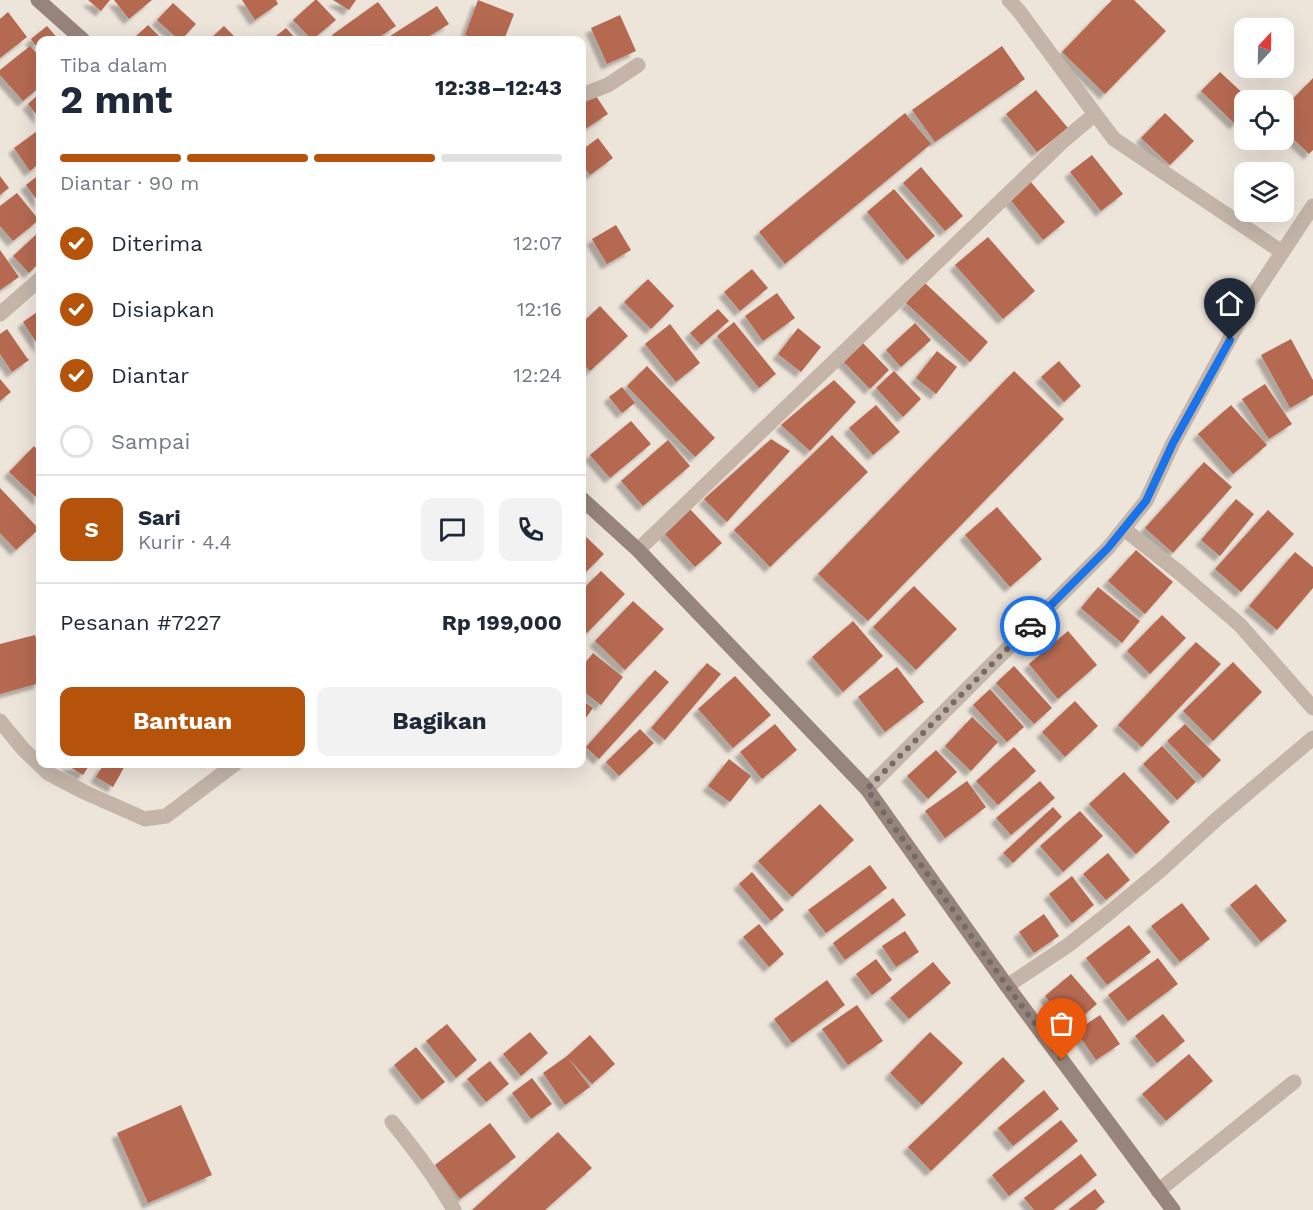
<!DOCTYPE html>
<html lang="id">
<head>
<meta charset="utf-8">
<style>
  body { margin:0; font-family:"Work Sans",sans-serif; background:#f2f2f3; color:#1f2937; height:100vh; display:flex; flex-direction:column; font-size:22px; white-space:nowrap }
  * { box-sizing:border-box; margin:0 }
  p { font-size:20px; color:#747a83 }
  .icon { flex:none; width:33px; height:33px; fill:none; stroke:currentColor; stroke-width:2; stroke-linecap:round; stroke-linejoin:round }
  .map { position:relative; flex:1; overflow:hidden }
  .sheet { position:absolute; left:36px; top:36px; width:550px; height:732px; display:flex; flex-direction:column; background:#fff; border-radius:12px; box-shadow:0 6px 24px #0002 }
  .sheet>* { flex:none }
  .needle { width:39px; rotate:22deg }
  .controls { position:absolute; left:1234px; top:18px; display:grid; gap:12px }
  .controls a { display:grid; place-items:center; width:60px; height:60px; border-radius:12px; background:#fff; box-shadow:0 6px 24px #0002; font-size:30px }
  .pin { position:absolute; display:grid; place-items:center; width:51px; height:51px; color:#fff; margin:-62px -26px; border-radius:50% 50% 50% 0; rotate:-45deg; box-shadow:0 0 6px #0007 }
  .pin .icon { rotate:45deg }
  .courier { position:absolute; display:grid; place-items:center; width:60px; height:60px; margin:-30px; border:4px solid #1a73e8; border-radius:50%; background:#fff; color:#222; box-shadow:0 2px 8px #0007 }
  .overview em { font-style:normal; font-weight:700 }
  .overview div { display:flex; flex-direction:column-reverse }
  .overview { display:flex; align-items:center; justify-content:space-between; height:102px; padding:0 24px }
  h1 { font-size:39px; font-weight:700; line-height:45px }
  .bar { display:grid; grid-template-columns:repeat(4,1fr); gap:9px 6px; align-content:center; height:72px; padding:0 24px }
  .bar i { height:8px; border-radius:4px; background:#e0e1e3 }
  .bar .selected { background:#b45309 }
  .bar p { grid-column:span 4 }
  .line { display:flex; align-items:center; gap:15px; padding:0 24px; border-top:2px solid #e0e1e3 }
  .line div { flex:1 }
  .round { display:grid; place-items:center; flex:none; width:63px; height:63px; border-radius:12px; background:#f2f2f3 }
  ol { padding:0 24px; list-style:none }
  li { display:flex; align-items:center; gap:18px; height:66px }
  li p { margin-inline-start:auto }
  li .icon { padding:6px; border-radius:50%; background:#b45309; color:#fff; stroke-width:4 }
  li:last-child { color:#747a83 }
  li i { width:33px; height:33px; border:3px solid #e0e1e3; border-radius:50% }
  .cta { display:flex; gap:12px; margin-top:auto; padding:12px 24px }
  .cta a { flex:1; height:69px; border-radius:12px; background:#b45309; color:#fff; font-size:24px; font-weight:700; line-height:69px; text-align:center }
  .cta a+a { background:#f2f2f3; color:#1f2937 }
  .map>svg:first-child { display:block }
</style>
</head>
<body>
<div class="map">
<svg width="1313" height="1210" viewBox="0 0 1313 1210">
  <defs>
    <filter id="shadow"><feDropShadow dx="-5.5" dy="5.5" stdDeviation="1.5" flood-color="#0004"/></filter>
  </defs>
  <rect width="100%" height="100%" fill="#ede4da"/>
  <!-- building -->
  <path fill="#b56951" filter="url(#shadow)" d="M88 0H110L101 11Z
    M114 0H152L129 19Z
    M242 0H276L278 4 255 20Z
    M315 0H317L336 20 312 40 293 20Z
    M333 0H356L349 10Z
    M478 0 514 14 504 40H479L465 35Z
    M1112 0H1134L1166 31 1105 94 1062 52Z
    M378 2 396 26 375 40H336L332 35Z
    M173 3 196 24 181 40H179L157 20Z
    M437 6 449 24 423 40H384Z
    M8 12 27 37 0 58V19Z
    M620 15 636 51 607 64 591 28Z
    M148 25 163 40H132Z
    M47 26 59 40H40V51L31 39Z
    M224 26 238 40H209Z
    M286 28 297 40H271Z
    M30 46 40 57V87L23 101 0 75V70Z
    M1002 46 1025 79 935 142 912 110Z
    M1220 72 1250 100H1245V114L1235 124 1201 91Z
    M1313 78V150L1309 154 1284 130V108Z
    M1036 90 1068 128 1037 152 1006 114Z
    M40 93V119L28 104Z
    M594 93 608 114 582 131V101Z
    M905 113 931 144 785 264 759 232Z
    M1165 113 1194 141 1170 165 1141 138Z
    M40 129V163L30 171 14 148Z
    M598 138 613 158 590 175 582 165V150Z
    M1092 155 1123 194 1101 211 1070 172Z
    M921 167 963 216 945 231 903 183Z
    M40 174V204L26 185Z
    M0 176 9 188 0 195Z
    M1030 181 1065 222 1043 240 1009 198Z
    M894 189 935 236 907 260 867 212Z
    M17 193 39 220 13 241 0 226V206Z
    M616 225 631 250 607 264 592 239Z
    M40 231V262L29 273 13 256Z
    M988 237 1035 291 1003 319 955 265Z
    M0 250 19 277 0 290Z
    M752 269 768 288 740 311 724 292Z
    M648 279 674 306 651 329 624 302Z
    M925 283 988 342 970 362 906 303Z
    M777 293 795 318 763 341 745 316Z
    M600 306 628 336 590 371 582 362V323Z
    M718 309 729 321 701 345 690 333Z
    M40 310V348L23 322Z
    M734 322 776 374 759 388 717 336Z
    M915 323 931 340 901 367 886 350Z
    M670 324 700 363 676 382 645 344Z
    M798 328 821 347 801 372 778 354Z
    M7 329 27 358 29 360 12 372 0 354V334Z
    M1291 339 1313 380V395L1290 408 1261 355Z
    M861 341 889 370 870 389 842 360Z
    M937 351 957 367 936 394 916 378Z
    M1059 361 1081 386 1064 402 1041 377Z
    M647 366 715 438 695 457 627 386Z
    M894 371 921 399 903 417 876 388Z
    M1014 371 1064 419 868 621 818 574Z
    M0 379 11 392 0 401Z
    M834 380 856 402 810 451 781 425Z
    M1265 384 1292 424 1269 439 1242 399Z
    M622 387 635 403 622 413 609 397Z
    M876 405 900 432 873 455 849 428Z
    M1231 405 1267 445 1233 474 1198 434Z
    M631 421 651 444 610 478 590 455Z
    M832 435 868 472 770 567 734 530Z
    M771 439 790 451 727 522 704 499Z
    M668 440 690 466 643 506 621 481Z
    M34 446 40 453V498L39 500 9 472Z
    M1204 462 1232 487 1173 553 1145 528Z
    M0 488 39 529 16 550 0 533Z
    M1236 499 1254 514 1220 556 1201 540Z
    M997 507 1042 559 1010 587 965 535Z
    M689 508 722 543 695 567 663 532Z
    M1268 510 1294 534 1241 592 1215 569Z
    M582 533 604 554 582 576Z
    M1136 550 1173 582 1145 614 1108 581Z
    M1295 552 1313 567V588L1277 630 1249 606Z
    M601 571 625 594 587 633 582 628V590Z
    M914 586 957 629 916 670 873 627Z
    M1098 587 1140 621 1122 643 1081 608Z
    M633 601 664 629 625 670 595 641Z
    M1162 615 1186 638 1150 674 1127 651Z
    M853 621 883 656 843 692 812 657Z
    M1068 631 1097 665 1058 699 1029 664Z
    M35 635 40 654V683L0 694V644Z
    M1196 642 1221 664 1142 747 1118 725Z
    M593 653 623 677 601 705 582 690V667Z
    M1233 662 1262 692 1213 741 1183 711Z
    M707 663 721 674 665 740 651 728Z
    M1014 666 1052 708 1034 724 996 683Z
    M897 667 924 702 885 732 858 697Z
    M655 670 669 682 599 759 586 747Z
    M735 676 771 715 733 748 698 709Z
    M990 689 1024 727 1007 742 973 705Z
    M582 700 593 708 582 723Z
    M1075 701 1098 726 1065 757 1042 732Z
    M972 717 998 742 971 771 945 746Z
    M775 724 797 750 762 779 740 752Z
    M1185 724 1221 760 1203 778 1167 741Z
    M640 729 654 743 619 776 606 762Z
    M1162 746 1196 782 1177 800 1143 764Z
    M1014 747 1036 771 998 805 976 781Z
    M936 750 957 772 928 799 907 776Z
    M729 759 751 776 730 802 708 786Z
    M68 764H90L83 775 67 765Z
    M104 764H126L113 787 96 777Z
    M1124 772 1170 822 1136 854 1089 804Z
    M967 781 986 807 945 838 925 811Z
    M1040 781 1055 798 1011 835 996 818Z
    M820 804 854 840 792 897 758 861Z
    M1053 807 1062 817 1013 863 1003 853Z
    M1080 811 1103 836 1063 872 1040 846Z
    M1108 853 1130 880 1106 900 1083 874Z
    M870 865 887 888 826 933 808 910Z
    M752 872 784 910 771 921 739 884Z
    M1072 876 1094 905 1072 923 1049 894Z
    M1256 884 1287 921 1261 942 1230 905Z
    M893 898 906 915 845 960 833 943Z
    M1182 903 1210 939 1180 962 1151 926Z
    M1044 914 1059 936 1034 953 1019 932Z
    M759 924 784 954 769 967 743 937Z
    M1129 925 1151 952 1107 985 1086 958Z
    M905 931 919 952 896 967 882 946Z
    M1158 958 1178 984 1128 1021 1108 995Z
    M876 959 892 980 872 995 856 974Z
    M933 962 951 983 909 1019 890 998Z
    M1071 974 1097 1004 1071 1026 1045 996Z
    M827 980 845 1005 792 1043 774 1019Z
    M857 1005 883 1041 848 1065 822 1029Z
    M1163 1014 1185 1041 1157 1063 1135 1036Z
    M1100 1015 1120 1044 1096 1060 1076 1031Z
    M447 1024 477 1060 456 1078 426 1041Z
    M530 1032 548 1053 521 1076 503 1054Z
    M930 1032 963 1063 922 1105 890 1073Z
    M590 1035 615 1064 592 1084 568 1058 590 1087 565 1105 543 1073 567 1056Z
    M416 1047 445 1082 422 1100 394 1065Z
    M1189 1054 1213 1081 1166 1121 1142 1094Z
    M1003 1057 1025 1081 931 1171 908 1147Z
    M490 1061 509 1084 486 1102 467 1079Z
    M532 1078 552 1104 531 1119 512 1093Z
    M1044 1090 1059 1109 1013 1146 998 1128Z
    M181 1105 212 1175 148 1203 117 1133Z
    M1061 1120 1078 1141 1009 1196 992 1175Z
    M490 1123 516 1157 460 1199 435 1165Z
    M558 1132 592 1168 545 1210H472Z
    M1081 1154 1097 1175 1053 1210H1034L1024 1198Z
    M1095 1189 1105 1202 1095 1210H1068Z"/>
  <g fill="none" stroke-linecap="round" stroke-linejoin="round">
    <!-- minor -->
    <path stroke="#c4b5a8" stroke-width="15" d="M1009 0 1019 11 1095 114
      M582 95 608 85 638 65
      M0 314 40 279
      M1124 529 1181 574 1240 625 1313 708
      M638 550 1062 142 1095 114 1114 139 1282 252
      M0 721 23 749 48 773 84 792 145 819 166 816 235 764
      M867 789 1108 548 1146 501 1173 443 1252 298 1313 206
      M1007 986 1067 946 1104 917 1162 869 1218 818 1313 738
      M392 1122C415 1150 436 1178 454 1210
      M1158 1191 1294 1082"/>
    <!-- secondary -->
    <path stroke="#97847a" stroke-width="15" d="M38 0 83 40
      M582 499 638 550 867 789 1007 986 1173 1210"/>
  </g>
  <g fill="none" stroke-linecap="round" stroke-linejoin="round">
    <!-- done -->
    <path stroke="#736b66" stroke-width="6" stroke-dasharray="0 10.8" d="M1030 626 867 789 1007 986 1062 1060"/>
    <!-- route -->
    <path stroke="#1a73e8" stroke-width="8" d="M1030 626 1108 548 1146 501 1173 443 1230 340"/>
  </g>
</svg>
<div class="controls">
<a><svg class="needle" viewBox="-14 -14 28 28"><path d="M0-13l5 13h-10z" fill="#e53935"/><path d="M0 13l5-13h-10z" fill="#747a83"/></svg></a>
<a><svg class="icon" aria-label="locate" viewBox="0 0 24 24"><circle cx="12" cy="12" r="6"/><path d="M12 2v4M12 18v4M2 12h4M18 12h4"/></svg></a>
<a><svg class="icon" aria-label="layers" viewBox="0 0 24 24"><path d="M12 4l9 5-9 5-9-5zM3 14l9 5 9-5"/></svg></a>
</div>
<div class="pin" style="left:1062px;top:1060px;background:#ea580c"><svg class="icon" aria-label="bag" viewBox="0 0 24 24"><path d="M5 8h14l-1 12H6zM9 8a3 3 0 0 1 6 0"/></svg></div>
<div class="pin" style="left:1230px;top:340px;background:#1f2937"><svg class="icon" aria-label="home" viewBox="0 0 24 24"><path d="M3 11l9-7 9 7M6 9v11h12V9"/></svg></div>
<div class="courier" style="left:1030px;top:626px"><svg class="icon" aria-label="car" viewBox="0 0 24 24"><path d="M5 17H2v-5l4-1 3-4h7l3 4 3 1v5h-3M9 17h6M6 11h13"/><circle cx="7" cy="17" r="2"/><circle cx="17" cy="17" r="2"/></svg></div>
<section class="sheet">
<div class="overview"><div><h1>2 mnt</h1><p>Tiba dalam</p></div><em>12:38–12:43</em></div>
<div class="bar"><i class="selected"></i><i class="selected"></i><i class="selected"></i><i></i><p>Diantar · 90 m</p></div>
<ol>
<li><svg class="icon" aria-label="check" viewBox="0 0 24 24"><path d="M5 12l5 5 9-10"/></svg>Diterima<p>12:07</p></li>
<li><svg class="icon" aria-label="check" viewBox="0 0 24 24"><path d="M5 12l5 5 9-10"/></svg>Disiapkan<p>12:16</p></li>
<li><svg class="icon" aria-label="check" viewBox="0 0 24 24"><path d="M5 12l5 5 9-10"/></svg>Diantar<p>12:24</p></li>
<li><i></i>Sampai</li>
</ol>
<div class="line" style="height:108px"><b class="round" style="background:#b45309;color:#fff">S</b><div><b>Sari</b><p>Kurir · 4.4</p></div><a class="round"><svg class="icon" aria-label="chat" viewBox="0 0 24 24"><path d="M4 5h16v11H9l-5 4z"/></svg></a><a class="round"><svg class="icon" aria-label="phone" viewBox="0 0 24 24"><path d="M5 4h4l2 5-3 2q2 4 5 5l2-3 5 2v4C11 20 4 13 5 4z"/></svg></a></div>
<div class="line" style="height:78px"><div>Pesanan #7227</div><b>Rp 199,000</b></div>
<div class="cta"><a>Bantuan</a><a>Bagikan</a></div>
</section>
</div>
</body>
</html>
